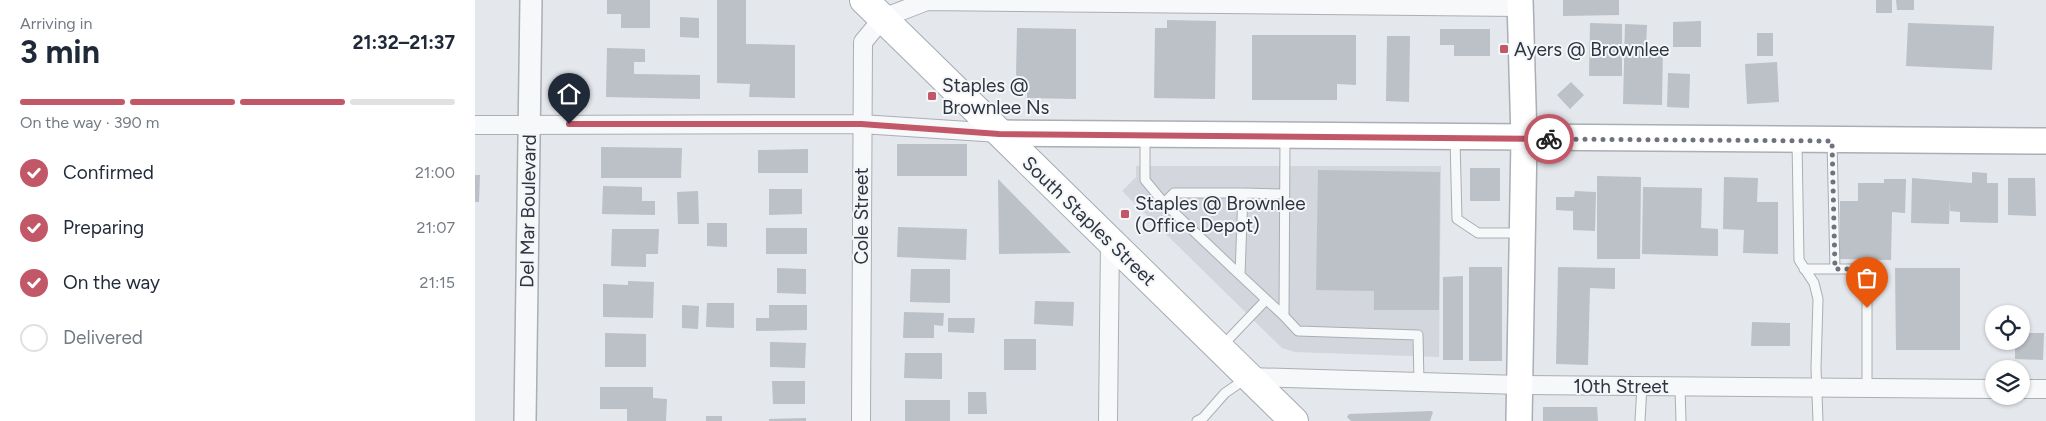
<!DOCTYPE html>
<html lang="en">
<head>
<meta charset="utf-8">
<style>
  body { margin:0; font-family:Figtree,sans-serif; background:#f2f2f3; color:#1f2937; height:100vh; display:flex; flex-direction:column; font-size:19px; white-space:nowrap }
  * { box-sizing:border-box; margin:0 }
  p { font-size:16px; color:#747a83 }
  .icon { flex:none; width:28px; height:28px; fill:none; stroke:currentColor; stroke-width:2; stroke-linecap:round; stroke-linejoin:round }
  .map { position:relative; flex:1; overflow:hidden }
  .drawer { display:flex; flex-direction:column; background:#fff; width:475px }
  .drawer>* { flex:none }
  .fabs { position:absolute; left:1510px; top:305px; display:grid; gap:10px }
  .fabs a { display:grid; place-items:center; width:45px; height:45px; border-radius:50%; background:#fff; box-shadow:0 1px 4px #0004; font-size:25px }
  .pin { position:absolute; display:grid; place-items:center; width:42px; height:42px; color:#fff; margin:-51px -21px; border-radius:50% 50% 50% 0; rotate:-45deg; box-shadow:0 0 5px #0007 }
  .pin .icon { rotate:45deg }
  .courier { position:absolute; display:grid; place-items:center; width:50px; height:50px; margin:-25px; border:4px solid #c25768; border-radius:50%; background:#fff; color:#222; box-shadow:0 1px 6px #0007 }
  .summary em { font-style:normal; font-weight:700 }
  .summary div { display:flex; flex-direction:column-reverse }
  .summary { display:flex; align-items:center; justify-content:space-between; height:85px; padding:0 20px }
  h1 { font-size:32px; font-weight:700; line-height:38px }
  .bar { display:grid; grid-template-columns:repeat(4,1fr); gap:8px 5px; align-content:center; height:60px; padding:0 20px }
  .bar i { height:6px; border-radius:4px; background:#e0e1e3 }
  .bar .selected { background:#c25768 }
  .bar p { grid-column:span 4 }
  ol { padding:0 20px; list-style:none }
  li { display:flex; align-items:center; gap:15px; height:55px }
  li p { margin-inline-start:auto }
  li .icon { padding:5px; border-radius:50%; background:#c25768; color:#fff; stroke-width:4 }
  li:last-child { color:#747a83 }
  li i { width:28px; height:28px; border:2px solid #e0e1e3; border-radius:50% }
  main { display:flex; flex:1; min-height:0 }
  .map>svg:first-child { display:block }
</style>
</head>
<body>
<main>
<section class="drawer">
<div class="summary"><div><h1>3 min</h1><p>Arriving in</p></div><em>21:32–21:37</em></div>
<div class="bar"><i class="selected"></i><i class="selected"></i><i class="selected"></i><i></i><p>On the way · 390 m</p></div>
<ol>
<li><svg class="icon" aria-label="check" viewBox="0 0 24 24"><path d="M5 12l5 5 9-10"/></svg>Confirmed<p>21:00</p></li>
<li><svg class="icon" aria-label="check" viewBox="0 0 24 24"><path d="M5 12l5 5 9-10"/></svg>Preparing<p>21:07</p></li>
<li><svg class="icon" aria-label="check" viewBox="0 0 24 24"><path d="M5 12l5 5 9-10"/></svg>On the way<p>21:15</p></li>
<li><i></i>Delivered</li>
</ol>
</section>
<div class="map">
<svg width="1571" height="421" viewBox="0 0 1571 421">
  <rect width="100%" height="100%" fill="#e4e7eb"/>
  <!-- built -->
  <path fill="#d3d6dc" d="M661 166H966L964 357 820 352 807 348 647 191 661 177Z"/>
  <!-- building -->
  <path fill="#bcc0c7" d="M132 0H175V28H146V14H132Z
    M242 0H271V44L320 45V98L274 97 275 84 242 83Z
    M1088 0H1144V15L1088 16Z
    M1401 0H1417V13H1401Z
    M1421 0H1439V10H1422Z
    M205 17 224 18V38L205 37Z
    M692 20 741 21 740 99 679 98 680 28H692Z
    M1226 21V47H1198V22Z
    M1115 23 1147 24V76H1114Z
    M1433 23 1519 26 1517 70 1431 66Z
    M1150 24 1172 25 1171 46 1188 47 1187 105 1148 104Z
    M542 28 601 29V99L552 98V81L541 75Z
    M965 29H1015V56H979V45H965Z
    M1282 33H1298V56H1282Z
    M777 35H881V85L862 84V100H777Z
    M912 36H935L934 102 911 101Z
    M132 48 170 49V62H159V74L225 75V99L131 97Z
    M1302 62 1304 102 1272 104 1270 64Z
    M1193 73 1215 74 1214 108 1192 107Z
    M1096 82 1109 95 1095 109 1082 95Z
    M422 144H492V176H422Z
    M126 147 207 148 206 178H126Z
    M333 149V173H283V150Z
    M995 168H1025V201H995Z
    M843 170 965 172 964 310H899V291L841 290Z
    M1497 172 1512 173V183H1523V223L1485 222V212L1475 211V198L1474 224 1436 223 1437 178 1497 183Z
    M0 175H5L4 202H0Z
    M1122 176 1166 177 1165 259H1122Z
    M1249 177 1283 178 1282 202H1303V254L1268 253 1269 230 1248 229Z
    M1533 178H1560L1561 216 1533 215Z
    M523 179 596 253 524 254Z
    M1409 179H1431L1430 213 1417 212 1416 260 1365 259V201H1383V183H1409Z
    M128 186 167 187V201H180V215L127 214Z
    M1168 187 1227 188 1226 228 1243 229V256L1167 254Z
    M294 189H327V214L294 215Z
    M223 191 224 224H203L202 192Z
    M1100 191 1121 192 1120 231 1098 230V211L1081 210V197H1099Z
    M232 223H252V247L232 246Z
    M423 227 492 229 491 260 422 257Z
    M291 228H332V254H291Z
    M137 229H184L183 254H171V267L136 266Z
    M994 267H1027V361H994Z
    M1083 267 1140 268V289L1115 288 1113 365 1081 364Z
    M302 268 331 269V294L302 293Z
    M1420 268H1485V350H1421Z
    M436 269H475V303L435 302Z
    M988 276V360H968V277Z
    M153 281 179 282 178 318 128 317V284L153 285Z
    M560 301 599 302 598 326 559 324Z
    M232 303H259V328L231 327Z
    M207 305 224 306 223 329 207 328Z
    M294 305H332V330L281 331V318H294Z
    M429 312 469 313 468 326 459 325V338H428Z
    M473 318H500L499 333 473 332Z
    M1277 322 1315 323V346H1276Z
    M130 333 171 334V367H130Z
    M1546 333H1569L1568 360 1540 359V341H1546Z
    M529 339H561V370H529Z
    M295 342 331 343 330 368 295 367Z
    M430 353H467V379L429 378Z
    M297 381H330V404H298Z
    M125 387H178V398L192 399 191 421H152V409H125Z
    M493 392H511L512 414H493Z
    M430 400H475V421H430Z
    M1068 407H1122L1123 421H1068Z
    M956 411 958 412 955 421H876L872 417 874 414Z
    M231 416H247V421H231Z
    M331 418V421H294V419Z"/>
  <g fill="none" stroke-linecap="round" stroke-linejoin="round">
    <defs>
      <path id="service" d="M670 135V180L689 203 699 193H768L765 275 809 316
        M810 137 809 316 823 331 943 335 944 382
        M980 139 982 219 1003 233H1047
        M1322 141 1324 260 1339 283 1343 299 1341 368 1343 421
        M1357 141 1360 269
        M768 193 809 194
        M689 203 765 275
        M1329 269H1392V388
        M747 346 791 300
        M1205 387 1206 421
        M722 421 728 418 750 393 772 378
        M1165 421 1167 386"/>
      <path id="minor" d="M0 125 386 124 524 133
        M774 377 1045 385 1519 389
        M1546 389H1571
        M386 421 388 42 408 18 452 1 1045 7
        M633 421 635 242"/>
      <path id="tertiary" d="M50 421 56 0"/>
      <path id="secondary" d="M524 133 1571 141
        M1044 421 1049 139 1045 0"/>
      <path id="primary" d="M389 0 819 421"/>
    </defs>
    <!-- service casing -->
    <use href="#service" stroke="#aaaeb5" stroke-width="11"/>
    <!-- minor casing -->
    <use href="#minor" stroke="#aaaeb5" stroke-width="20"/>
    <!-- tertiary casing -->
    <use href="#tertiary" stroke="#aaaeb5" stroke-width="24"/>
    <!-- secondary casing -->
    <use href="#secondary" stroke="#aaaeb5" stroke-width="28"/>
    <!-- primary casing -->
    <use href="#primary" stroke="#a5acb5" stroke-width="30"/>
    <!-- service -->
    <use href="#service" stroke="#f7f8f9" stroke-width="9"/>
    <!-- minor -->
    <use href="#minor" stroke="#f7f8f9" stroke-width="18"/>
    <!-- tertiary -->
    <use href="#tertiary" stroke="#f7f8f9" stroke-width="21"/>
    <!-- secondary -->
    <use href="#secondary" stroke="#fff" stroke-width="25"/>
    <!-- primary -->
    <use href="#primary" stroke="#fff" stroke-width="28"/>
  </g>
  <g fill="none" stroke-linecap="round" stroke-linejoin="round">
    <!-- done -->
    <path stroke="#6e737d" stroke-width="5" stroke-dasharray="0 9" d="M1074 139 1357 141 1360 269H1392V308"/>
    <!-- route -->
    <path stroke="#c25768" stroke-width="6" d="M94 124H386L524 134 1074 139"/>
  </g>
  <!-- markers -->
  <g fill="#c25768" stroke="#f4f6f8" stroke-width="2">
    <rect x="1024" y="44" width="10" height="10" rx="2.5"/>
    <rect x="452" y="91" width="10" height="10" rx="2.5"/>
    <rect x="645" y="209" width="10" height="10" rx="2.5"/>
  </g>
  <g text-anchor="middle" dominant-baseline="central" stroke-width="4" stroke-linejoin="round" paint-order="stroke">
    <!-- poi labels -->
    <g font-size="19" fill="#2e3542" stroke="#f4f6f8" text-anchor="start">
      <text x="1039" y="49">Ayers @ Brownlee</text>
      <text x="467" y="85">Staples @<tspan x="467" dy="22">Brownlee Ns</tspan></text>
      <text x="660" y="203">Staples @ Brownlee<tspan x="660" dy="22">(Office Depot)</tspan></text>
    </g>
    <!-- street labels -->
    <g font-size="19" fill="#2e3542" stroke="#f4f6f8">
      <text transform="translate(53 211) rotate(-89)">Del Mar Boulevard</text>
      <text transform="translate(386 216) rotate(-90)">Cole Street</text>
      <text transform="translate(614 221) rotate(44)">South Staples Street</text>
      <text x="1146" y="386">10th Street</text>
    </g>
  </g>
</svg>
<div class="fabs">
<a><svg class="icon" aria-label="locate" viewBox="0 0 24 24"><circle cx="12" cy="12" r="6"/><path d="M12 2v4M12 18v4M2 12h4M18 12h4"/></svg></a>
<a><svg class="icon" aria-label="layers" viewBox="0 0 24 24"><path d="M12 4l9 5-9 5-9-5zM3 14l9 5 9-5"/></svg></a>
</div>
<div class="pin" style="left:1392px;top:308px;background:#ea580c"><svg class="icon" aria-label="bag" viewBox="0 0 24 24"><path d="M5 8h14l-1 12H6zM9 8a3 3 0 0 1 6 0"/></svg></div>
<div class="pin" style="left:94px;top:124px;background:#1f2937"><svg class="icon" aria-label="home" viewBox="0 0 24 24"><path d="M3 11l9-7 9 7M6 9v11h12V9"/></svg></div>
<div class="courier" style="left:1074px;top:139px"><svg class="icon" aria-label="bike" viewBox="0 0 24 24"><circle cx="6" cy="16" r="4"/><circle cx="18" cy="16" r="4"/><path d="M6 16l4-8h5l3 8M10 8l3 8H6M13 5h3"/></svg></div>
</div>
</main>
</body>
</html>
